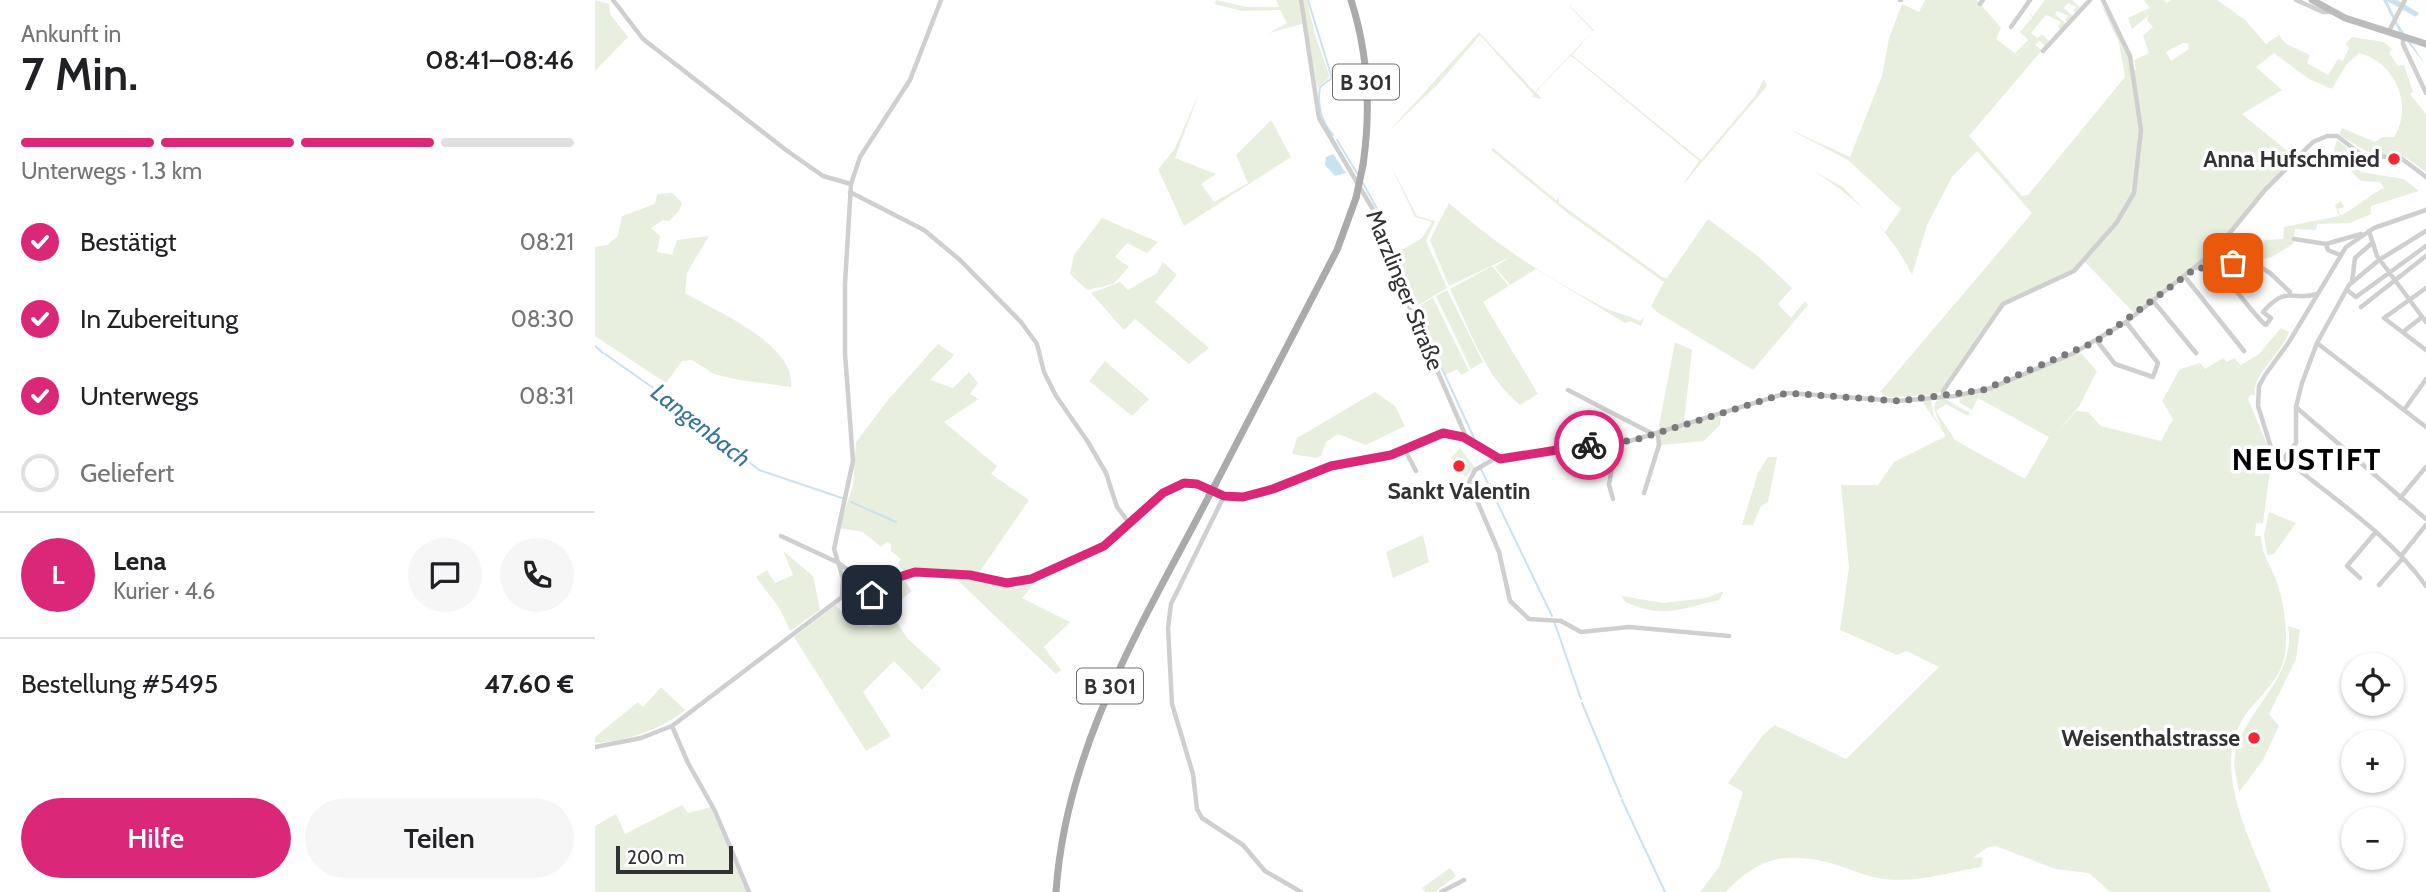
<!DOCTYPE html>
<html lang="de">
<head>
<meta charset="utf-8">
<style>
  body { margin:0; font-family:Cabin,sans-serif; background:#f6f6f6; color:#202124; height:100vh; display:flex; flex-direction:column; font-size:26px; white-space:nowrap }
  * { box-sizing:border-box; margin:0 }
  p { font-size:23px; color:#757577 }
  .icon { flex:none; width:38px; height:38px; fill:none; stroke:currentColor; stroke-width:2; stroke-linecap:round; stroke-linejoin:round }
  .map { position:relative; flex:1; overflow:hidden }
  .details { display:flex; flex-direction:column; background:#fff; width:595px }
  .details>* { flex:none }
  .controls { position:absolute; left:1746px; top:653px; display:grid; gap:14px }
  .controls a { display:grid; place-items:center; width:63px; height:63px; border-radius:50%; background:#fff; box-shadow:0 2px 5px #0004; font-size:35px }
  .scale { position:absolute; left:21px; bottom:18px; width:117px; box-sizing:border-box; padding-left:7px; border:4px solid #323232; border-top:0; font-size:19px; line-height:24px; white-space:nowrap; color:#323232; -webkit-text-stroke:5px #fff; paint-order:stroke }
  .pin { position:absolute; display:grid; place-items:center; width:60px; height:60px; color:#fff; margin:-30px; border-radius:14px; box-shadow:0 4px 10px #0006 }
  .courier { position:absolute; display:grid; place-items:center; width:70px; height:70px; margin:-35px; border:5px solid #db2777; border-radius:50%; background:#fff; color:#222; box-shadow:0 2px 9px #0007 }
  .overview em { font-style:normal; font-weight:600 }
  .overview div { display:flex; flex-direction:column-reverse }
  .overview { display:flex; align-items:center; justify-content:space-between; height:119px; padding:0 21px }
  h1 { font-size:46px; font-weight:600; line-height:52px }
  .bar { display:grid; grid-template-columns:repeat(4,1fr); gap:10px 7px; align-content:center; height:84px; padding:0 21px }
  .bar i { height:9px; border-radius:5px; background:#e0e0e0 }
  .bar .active { background:#db2777 }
  .bar p { grid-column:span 4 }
  .line { display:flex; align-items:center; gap:18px; padding:0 21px; border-top:2px solid #e0e0e0 }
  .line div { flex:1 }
  .round { display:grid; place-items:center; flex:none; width:74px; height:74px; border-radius:37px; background:#f6f6f6 }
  ol { padding:0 21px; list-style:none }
  li { display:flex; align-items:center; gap:21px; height:77px }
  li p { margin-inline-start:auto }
  li .icon { padding:7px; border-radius:50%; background:#db2777; color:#fff; stroke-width:4 }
  li:last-child { color:#757577 }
  li i { width:38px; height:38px; border:4px solid #e0e0e0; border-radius:50% }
  .button { display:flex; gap:14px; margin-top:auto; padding:14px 21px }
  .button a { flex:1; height:80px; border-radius:42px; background:#db2777; color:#fff; font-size:28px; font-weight:600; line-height:80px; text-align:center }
  .button a+a { background:#f6f6f6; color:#202124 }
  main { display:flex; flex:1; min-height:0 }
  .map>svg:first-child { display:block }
</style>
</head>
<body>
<main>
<section class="details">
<div class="overview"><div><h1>7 Min.</h1><p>Ankunft in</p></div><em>08:41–08:46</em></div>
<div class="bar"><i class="active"></i><i class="active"></i><i class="active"></i><i></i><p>Unterwegs · 1.3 km</p></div>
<ol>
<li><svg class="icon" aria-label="check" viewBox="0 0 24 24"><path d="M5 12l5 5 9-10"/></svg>Bestätigt<p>08:21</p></li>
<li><svg class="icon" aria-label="check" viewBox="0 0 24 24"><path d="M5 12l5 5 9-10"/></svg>In Zubereitung<p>08:30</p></li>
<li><svg class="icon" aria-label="check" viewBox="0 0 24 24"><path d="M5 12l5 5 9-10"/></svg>Unterwegs<p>08:31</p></li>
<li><i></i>Geliefert</li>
</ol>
<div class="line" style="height:126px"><b class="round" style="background:#db2777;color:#fff">L</b><div><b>Lena</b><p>Kurier · 4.6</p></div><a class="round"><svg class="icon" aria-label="chat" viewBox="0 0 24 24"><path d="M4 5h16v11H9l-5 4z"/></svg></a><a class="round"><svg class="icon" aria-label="phone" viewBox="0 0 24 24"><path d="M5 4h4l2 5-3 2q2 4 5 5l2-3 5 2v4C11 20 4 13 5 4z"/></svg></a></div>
<div class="line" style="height:91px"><div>Bestellung #5495</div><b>47.60 €</b></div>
<div class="button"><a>Hilfe</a><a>Teilen</a></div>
</section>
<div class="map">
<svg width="1831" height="892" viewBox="0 0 1831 892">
  <rect width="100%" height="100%" fill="#fff"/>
  <!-- green -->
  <path fill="#e8efdf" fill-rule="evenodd" d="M0 0 14 4 15 14 33 37 0 71Z
    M621 0 652 7H684L681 0H704L707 24 674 33 692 23 685 10 647 11 620 4Z
    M707 0H712L720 35 735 77 722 88Z
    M980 0 975 6 999 30 977 55 1106 160 1160 96 1169 79 1172 86 1086 187 1104 161 979 58 975 56 941 92 947 99 937 97 938 94 885 35 843 84 794 131 884 32 940 92 998 31 974 6Z
    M1330 0H1382L1406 28 1401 39 1420 53 1433 40 1425 32 1437 18 1433 12 1438 16 1450 0H1477L1485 7 1480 13 1478 11 1481 7 1473 3 1469 8 1478 16 1473 22 1470 20 1473 16 1462 11 1460 14 1471 24 1466 29 1463 27 1466 22 1451 15 1436 33 1443 38 1447 34 1454 41 1450 46 1444 41 1440 45 1447 50 1374 136 1427 196 1433 195 1530 77 1524 43 1504 0 1532 49 1536 74 1541 69 1539 60 1554 53 1548 36 1558 27 1552 20 1554 15 1537 29 1533 18 1555 8 1549 0H1569L1572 3 1576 0H1622L1650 20 1671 44 1684 35 1691 44 1715 55 1712 63 1733 75 1743 59 1748 61 1754 48 1750 44 1757 37 1789 42 1797 49 1794 53 1803 66 1809 65 1818 92 1815 94 1831 114V172L1809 156 1776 154 1744 135 1747 128 1780 142 1787 137H1799C1819 105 1800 62 1764 53L1751 65 1737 89 1714 79 1679 53 1661 67 1687 90 1647 114 1701 158 1613 254 1540 314 1490 262 1464 279 1409 302 1343 395 1292 397 1285 392 1437 213 1382 151 1357 177 1332 225 1317 275C1294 228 1253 189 1207 165L1248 187 1290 232 1306 209 1253 160 1190 127 1255 157 1287 76 1294 38 1307 4 1324 12ZM1588 43H1593L1594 49 1576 61 1571 52Z
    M605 91 580 158 621 174 606 184 619 202 653 183 641 155 676 120 696 157 589 226 563 169 579 150Z
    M1742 140 1764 157 1762 167 1766 172 1809 179 1824 191 1776 206V214L1755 223 1722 224 1721 230 1700 229 1698 244 1677 257 1638 266 1640 259 1665 248 1670 240 1688 239 1689 227 1744 216 1740 205 1746 201 1749 207 1743 209 1745 215C1755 213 1775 194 1789 188L1785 182 1766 181 1738 153Z
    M898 148 961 200 964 198V203L1067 277 1072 278 1113 219 1164 257 1197 288 1183 304 1196 318 1210 301 1213 305 1158 370 1062 312 1056 306 1069 282 975 215 896 150Z
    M794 162 822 216 840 221 831 241 852 288 820 307 797 256 827 238 837 222 820 217Z
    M77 193 87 203 84 211 74 221 68 220 56 228 65 236 62 252 77 255 82 240 114 236 92 273 90 293C120 311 201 344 196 387L144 380 119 374 97 360 87 361 71 383 0 336V247L12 245 23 236 27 216 60 204 62 194Z
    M854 203C903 246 948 275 1006 306 1019 313 1034 315 1045 321L1050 316 1046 326 1035 321 1030 323 941 269 915 285 900 267 915 257 854 286 835 240Z
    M507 218 563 242 552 253 532 243 520 257 534 267 518 284 492 290 475 274 479 255Z
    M568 262 582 275 560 302 614 348 594 364 540 319 529 330 496 293 525 282 533 290 562 273Z
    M897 266 914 286 888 302 943 394 925 405C889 376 874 327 855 289Z
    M852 290 888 362 876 369 841 296Z
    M838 298 874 371 866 375 862 369 850 375 820 308Z
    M1686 328 1694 332C1688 352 1656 375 1660 396L1656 394 1653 399 1677 456 1668 523H1661L1660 536H1666C1666 552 1674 562 1679 575 1689 598 1693 631 1690 655 1686 680 1662 698 1649 717 1615 769 1657 842 1676 892H1515L1494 873 1460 869 1401 846 1393 847 1378 858 1388 857 1386 867C1356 872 1321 883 1290 879 1268 877 1249 865 1227 861 1185 852 1159 861 1131 892H1105L1124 867 1148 792 1133 783 1168 735 1180 725 1251 759 1344 667 1312 651 1302 655 1245 630 1254 568 1246 485H1283L1299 462 1351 436 1326 400 1336 401 1339 416 1347 429 1339 409 1341 401 1350 399 1375 413 1373 416 1351 404 1341 411 1360 440 1430 479 1454 437 1383 398 1377 410 1364 402 1366 397 1485 352 1502 371 1485 405 1460 435 1481 411 1493 412 1506 426 1566 441 1578 419 1567 401 1585 369 1605 363 1610 369 1628 358 1632 362 1639 358 1646 365 1664 354Z
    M1080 342 1097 350 1089 422 1063 431Z
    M343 344 359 355 335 380 358 388 374 372 383 383 375 394 384 399 349 422 402 466 396 474 434 500 383 574 327 569 309 572 303 563 306 559 296 551V544L292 542 286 547 268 532 244 528 258 485 261 442 293 400Z
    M510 361 554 399 537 416 494 381Z
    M780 392 800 406 810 426 771 445 743 434 731 442 726 456 721 458 697 454 702 438Z
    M1126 416 1125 425 1109 441 1066 445V433Z
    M865 448 880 468 870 477 856 458Z
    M1173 457H1182L1173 502 1166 506 1158 525H1147L1163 473Z
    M1674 512 1701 523 1679 554 1672 555 1669 535Z
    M828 535 834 562 798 578 791 552Z
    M188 551 218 576 225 610 195 631 185 609 161 577 172 570 180 583 198 575Z
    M356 574 411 583 445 577 427 598 475 622 449 647 466 670 461 674Z
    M306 576 317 591 293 610 281 595Z
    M1129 591 1124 600C1084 609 1070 619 1030 602L1027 596 1068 603 1111 598Z
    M240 605 260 623 272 621 274 627 300 620 313 639 346 669 327 690 299 661 268 692 296 736 271 751 199 637Z
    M1693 626 1705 630 1701 659 1674 714 1684 726 1668 760 1644 792 1639 765 1641 745 1648 747 1644 741C1661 700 1701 673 1693 626Z
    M66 687 90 710C66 730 31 741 0 743V737L43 702 48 707Z
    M87 805 93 813 116 807 152 892H0V826L21 814 30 834Z
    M855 868 861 876 840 892H830L827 888Z"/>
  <!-- water -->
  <path fill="#cae1f0" d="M1788 0H1802L1824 13 1821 17 1792 1 1803 24 1831 65 1805 33Z
    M738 154 751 173 740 176 730 165 731 157Z"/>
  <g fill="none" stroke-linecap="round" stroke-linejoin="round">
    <!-- stream -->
    <path stroke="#cae1f0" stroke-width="2" d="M713 0 737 78 725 87C722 105 726 121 738 135
      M742 140 763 175
      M768 183 786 216 797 260 879 438
      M0 346 8 353
      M10 354 91 411 164 470 247 498
      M886 469 957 616
      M256 502 301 522
      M959 621 986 699
      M987 703 1026 797
      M1027 800 1070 892"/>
    <!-- minor -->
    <path stroke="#cfcfcf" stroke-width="4.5" d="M18 0 48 39 191 150 228 176 256 184
      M706 0 724 118 783 218 795 262 872 439
      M1305 0H1306
      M1701 0 1728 12H1738
      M1385 4 1388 0
      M1416 27 1435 0
      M1794 31 1810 0
      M1808 37V44L1831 93
      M1448 51 1495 0
      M255 192 329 230 365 260 426 322 442 344 449 372 461 396 493 442 511 473 522 507 535 524
      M1831 210 1779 228 1751 247 1694 342 1670 375 1664 386 1663 406 1678 454 1689 458C1737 498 1795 535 1831 586
      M1774 231 1782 256 1831 322
      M1699 239 1731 244 1766 234
      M1731 244 1733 250 1745 255
      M1601 268H1624L1653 259 1675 273 1695 292
      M1624 268C1631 278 1664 321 1671 325L1676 318 1668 312C1693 284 1695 302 1722 294
      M1590 277 1649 351
      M1757 282 1760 258 1777 243
      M1831 288 1789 318 1831 350
      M1752 290 1761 297 1831 246
      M1559 302 1601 353
      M1766 307 1831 256
      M1808 332 1827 317
      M1502 341 1520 364 1558 377 1563 363 1531 322
      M1722 343 1831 427
      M973 390 1058 434
      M1348 397V391L1408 304 1479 271 1522 222 1539 193 1546 130 1535 56 1508 0
      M1702 408 1831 519
      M1809 410 1831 379
      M810 450 821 471
      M901 458 880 470 874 482 904 552 915 601 934 619 966 621 986 632 1034 627 1134 636
      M1689 458 1701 443V407L1707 383 1722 343 1754 285 1784 260 1831 231
      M1049 493 1064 445 1063 433
      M629 496 576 604 573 628 577 704 598 774 602 809 607 818 648 845 670 871 706 892
      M1805 498 1831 467
      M1018 499 1014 485 1021 443
      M186 536 244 563 281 592
      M1806 556 1831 525
      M1765 578 1752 566 1780 533
      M1784 585 1808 558
      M247 597H272L304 577 320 572 375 574 410 582 432 580 509 546 577 487 602 484 629 496 648 497 736 466 796 455 843 434 868 437 901 458 912 459 953 449 1035 441 1192 393 1304 401 1360 396 1396 388 1477 354 1531 322 1620 251 1670 190 1718 142 1732 136H1742L1767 155 1806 158 1831 177
      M77 726 93 763 120 811 154 892
      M0 747 46 738 77 726 247 597 248 578 239 549 258 461 250 353V284L256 184 265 157 315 80 346 0
      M846 892 869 880"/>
    <!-- secondary -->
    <path stroke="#bcbcbc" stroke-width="7" d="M1717 0 1750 18 1831 44"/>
    <!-- primary -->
    <path stroke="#aaa" stroke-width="7" d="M756 0C773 53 776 110 768 165
      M620 485 742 250 761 198
      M461 892C471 745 548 623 614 496"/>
    <!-- primary-bridge -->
    <path stroke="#aaa" stroke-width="7" d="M761 198 768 165
      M614 496 620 485"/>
  </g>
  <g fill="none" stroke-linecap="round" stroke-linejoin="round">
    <!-- done -->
    <path stroke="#7a7a7a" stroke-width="7" stroke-dasharray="0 12.6" d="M994 445 1040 440 1192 393 1304 401 1388 390 1502 341 1601 268H1624L1638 263"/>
    <!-- route -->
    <path stroke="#db2777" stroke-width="9" d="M277 595 304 577 320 572 375 575 412 583 436 579 509 546 568 493 589 483 602 484 629 496 648 497 678 489 736 466 796 455 848 433 868 437 905 459 994 445"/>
  </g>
  <!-- markers -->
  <g fill="#f52735" stroke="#fff" stroke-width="2.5">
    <circle cx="1799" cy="159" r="7"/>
    <circle cx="864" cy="466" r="7"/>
    <circle cx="1659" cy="738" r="7"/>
  </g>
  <g text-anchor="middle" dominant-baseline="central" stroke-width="7" stroke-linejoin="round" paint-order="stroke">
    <!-- shield labels -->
    <g fill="#fff" stroke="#707070" stroke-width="2">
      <rect x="738" y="64.5" width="66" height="35" rx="5"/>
      <rect x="482" y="668.5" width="66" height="35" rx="5"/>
    </g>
    <g font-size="21" font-weight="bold" fill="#323232">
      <text x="771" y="82">B 301</text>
      <text x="515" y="686">B 301</text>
    </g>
    <!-- poi labels -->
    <g font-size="23" font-weight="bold" fill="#323232" stroke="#fff" text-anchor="end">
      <text x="1785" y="159">Anna Hufschmied</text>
      <text x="864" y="491" text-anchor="middle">Sankt Valentin</text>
      <text x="1645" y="738">Weisenthalstrasse</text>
    </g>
    <!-- street labels -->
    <g font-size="23" fill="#323232" stroke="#fff">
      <text transform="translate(810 290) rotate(68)">Marzlinger Straße</text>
    </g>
    <!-- water labels -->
    <g font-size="24" font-style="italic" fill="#36749d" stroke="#fff">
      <text transform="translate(106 425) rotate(38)">Langenbach</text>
    </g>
    <!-- district labels -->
    <g font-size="30" font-weight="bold" letter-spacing="2" fill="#000" stroke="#fff">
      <text x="1712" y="459">NEUSTIFT</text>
    </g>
  </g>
</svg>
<div class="controls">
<a><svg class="icon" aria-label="locate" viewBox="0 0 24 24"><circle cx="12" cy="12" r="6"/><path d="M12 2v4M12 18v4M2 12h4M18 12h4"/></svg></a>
<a>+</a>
<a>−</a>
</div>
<div class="scale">200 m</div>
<div class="pin" style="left:1638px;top:263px;background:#ea580c"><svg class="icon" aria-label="bag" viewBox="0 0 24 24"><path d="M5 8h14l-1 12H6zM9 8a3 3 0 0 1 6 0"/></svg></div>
<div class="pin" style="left:277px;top:595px;background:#1f2937"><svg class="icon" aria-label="home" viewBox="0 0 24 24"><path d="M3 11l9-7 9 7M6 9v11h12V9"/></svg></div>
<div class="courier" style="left:994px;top:445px"><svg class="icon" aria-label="bike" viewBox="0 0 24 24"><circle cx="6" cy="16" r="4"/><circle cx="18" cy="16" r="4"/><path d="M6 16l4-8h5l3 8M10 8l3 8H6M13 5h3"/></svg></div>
</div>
</main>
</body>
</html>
